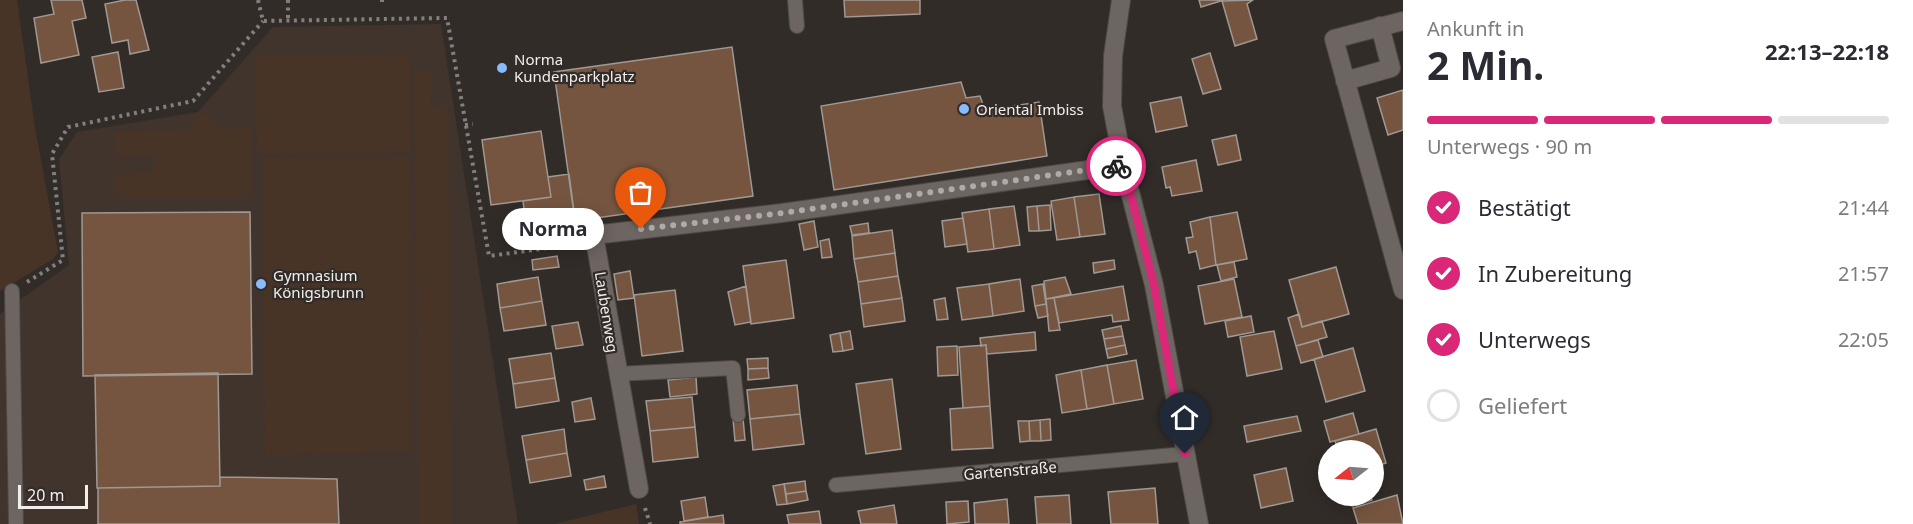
<!DOCTYPE html>
<html lang="de">
<head>
<meta charset="utf-8">
<style>
  body { margin:0; font-family:"Noto Sans",sans-serif; background:#f2f2f3; color:#2b2b33; height:100vh; display:flex; flex-direction:column; font-size:22px; white-space:nowrap }
  * { box-sizing:border-box; margin:0 }
  p { font-size:20px; color:#7c7c81 }
  .icon { flex:none; width:33px; height:33px; fill:none; stroke:currentColor; stroke-width:2; stroke-linecap:round; stroke-linejoin:round }
  .map { position:relative; flex:1; overflow:hidden }
  .drawer { display:flex; flex-direction:column; background:#fff; width:510px }
  .drawer>* { flex:none }
  .needle { width:39px; rotate:253deg }
  .buttons { position:absolute; left:1318px; top:440px; display:grid; gap:12px }
  .buttons a { display:grid; place-items:center; width:66px; height:66px; border-radius:50%; background:#fff; box-shadow:0 3px 15px #0003; font-size:30px }
  .scale { position:absolute; left:18px; bottom:15px; width:70px; box-sizing:border-box; padding-left:6px; border:3px solid #f2eeec; border-top:0; font-size:16px; line-height:21px; white-space:nowrap; color:#f2eeec; -webkit-text-stroke:4px #322c29; paint-order:stroke }
  .pin { position:absolute; display:grid; place-items:center; width:51px; height:51px; color:#fff; margin:-62px -26px; border-radius:50% 50% 50% 0; rotate:-45deg; box-shadow:0 0 6px #0007 }
  .pin .icon { rotate:45deg }
  .courier { position:absolute; display:grid; place-items:center; width:60px; height:60px; margin:-30px; border:4px solid #db2777; border-radius:50%; background:#fff; color:#222; box-shadow:0 2px 8px #0007 }
  .bubble { position:absolute; height:42px; border-radius:21px; background:#fff; box-shadow:0 3px 15px #0003; font-size:20px; font-weight:700; line-height:42px; text-align:center }
  .overview em { font-style:normal; font-weight:700 }
  .overview div { display:flex; flex-direction:column-reverse }
  .overview { display:flex; align-items:center; justify-content:space-between; height:102px; padding:0 24px }
  h1 { font-size:39px; font-weight:700; line-height:45px }
  .bar { display:grid; grid-template-columns:repeat(4,1fr); gap:9px 6px; align-content:center; height:72px; padding:0 24px }
  .bar i { height:8px; border-radius:4px; background:#e1e1e2 }
  .bar .current { background:#db2777 }
  .bar p { grid-column:span 4 }
  ol { padding:0 24px; list-style:none }
  li { display:flex; align-items:center; gap:18px; height:66px }
  li p { margin-inline-start:auto }
  li .icon { padding:6px; border-radius:50%; background:#db2777; color:#fff; stroke-width:4 }
  li:last-child { color:#7c7c81 }
  li i { width:33px; height:33px; border:3px solid #e1e1e2; border-radius:50% }
  main { display:flex; flex:1; min-height:0 }
  .map>svg:first-child { display:block }
</style>
</head>
<body>
<main>
<div class="map">
<svg width="1403" height="524" viewBox="0 0 1403 524">
  <rect width="100%" height="100%" fill="#322c29"/>
  <!-- built -->
  <path fill="#40342d" d="M441 24 518 524H0V314L69 265 59 159 77 132 198 112 273 27Z"/>
  <!-- green -->
  <path fill="#473427" d="M0 0H17L35 128 58 252 53 259 0 291Z
    M410 54 411 152 257 154 255 56Z
    M414 71H432L431 107 448 106 452 524H419Z
    M194 115H213L217 129 252 128 253 198H114V174L155 172 154 156 115 157V132L191 129Z
    M410 157 411 452 265 455 263 158Z
    M636 504 639 524H555Z"/>
  <!-- building -->
  <path fill="#755540" stroke="#9f9893" stroke-width="1.5" d="M51 0H82L86 18 72 21 79 55 41 63 34 18 54 14Z
    M125 0H136L149 50 130 54 128 40 112 43 105 4Z
    M844 0H920V14L845 17Z
    M1199 0H1224L1201 7Z
    M1253 0 1247 4 1257 39 1235 46 1222 1Z
    M732 47 753 196 575 221 554 72Z
    M118 52 124 88 99 92 92 57Z
    M1210 53 1221 89 1203 94 1192 59Z
    M961 82 966 98 980 96 985 110 1039 102 1047 156 834 190 821 106Z
    M1403 90V130L1388 135 1377 98Z
    M1181 97 1187 126 1156 132 1150 103Z
    M541 131 551 197 491 205 482 140Z
    M1236 135 1241 160 1218 165 1212 140Z
    M1196 160 1202 191 1172 196 1170 187 1166 188 1162 167Z
    M569 174 576 226 527 233 523 201 551 197 548 177Z
    M1099 194 1105 234 1080 237 1074 197Z
    M1074 197 1080 237 1057 240 1051 201Z
    M1050 205 1051 230 1039 231 1037 206Z
    M1014 206 1020 245 994 249 989 209Z
    M1037 206 1039 231H1029L1027 207Z
    M989 209 994 249 968 252 962 213Z
    M250 212 252 374 83 376 82 213Z
    M1237 212 1247 259 1216 265 1210 217Z
    M1210 217 1216 265 1200 269 1196 251 1189 253 1186 238 1193 237 1190 222Z
    M963 218 967 244 945 247 942 221Z
    M814 221 818 247 804 250 799 224Z
    M868 223 869 233 852 235 850 226Z
    M892 230 895 253 854 259 852 236Z
    M829 239 832 257 822 258 820 241Z
    M895 253 898 276 858 282 854 259Z
    M557 256 559 267 533 270 532 260Z
    M786 260 794 318 751 324 743 266Z
    M1114 260 1115 269 1094 273 1093 263Z
    M1234 262 1237 277 1221 281 1217 265Z
    M1336 267 1349 314 1302 327 1289 280Z
    M630 271 634 298 618 300 614 274Z
    M898 276 902 298 861 304 858 282Z
    M538 277 542 301 500 308 497 284Z
    M1065 277 1071 294 1046 299 1044 281Z
    M1020 279 1024 311 993 316 989 284Z
    M1234 279 1242 317 1205 324 1198 286Z
    M989 284 993 316 962 320 957 288Z
    M1043 284 1046 304 1035 306 1032 286Z
    M746 286 751 322 735 325 728 292Z
    M1123 286 1129 320 1113 322 1112 315 1059 323 1054 298Z
    M675 290 683 351 642 356 634 295Z
    M902 298 905 321 864 327 861 304Z
    M945 298 948 319 937 320 934 300Z
    M1054 298 1060 330 1049 331 1046 299Z
    M542 301 546 325 504 331 500 308Z
    M1046 304 1048 316 1038 318 1035 306Z
    M1299 314 1302 327 1322 321 1327 337 1296 346 1288 318Z
    M1251 316 1254 332 1228 337 1225 321Z
    M578 322 583 345 556 349 552 326Z
    M1121 326 1123 336 1104 339 1102 330Z
    M850 331 853 349 843 351 840 333Z
    M1274 331 1282 369 1247 376 1240 337Z
    M1035 332 1036 350 987 354 986 345 981 346 980 338Z
    M840 333 843 351 833 352 830 335Z
    M1123 336 1125 345 1106 349 1104 339Z
    M1318 340 1323 357 1301 363 1296 346Z
    M986 345 990 406 963 408 959 347Z
    M1125 345 1127 354 1108 358 1106 349Z
    M957 346 958 375 938 376 937 347Z
    M1353 348 1365 391 1326 402 1314 359Z
    M551 353 555 378 513 384 509 359Z
    M768 358V368L748 369 747 359Z
    M1136 360 1143 399 1114 404 1107 365Z
    M1107 365 1114 404 1087 409 1081 370Z
    M768 368 769 378 748 380V369Z
    M1081 370 1087 409 1062 413 1056 375Z
    M218 373 220 486 97 488 95 375Z
    M696 377 697 394 670 397 668 380Z
    M555 378 559 401 516 408 513 384Z
    M892 379 901 449 866 454 856 384Z
    M797 385 800 414 750 419 747 390Z
    M692 397 695 427 650 431 646 401Z
    M591 398 595 419 575 422 572 402Z
    M990 406 993 448 952 450 950 409Z
    M1353 413 1359 434 1330 442 1324 421Z
    M800 414 804 444 753 450 750 419Z
    M1297 416 1301 431 1247 442 1244 426Z
    M743 418 745 440 735 441 733 419Z
    M1050 419 1051 440 1041 441 1040 420Z
    M1040 420 1041 441H1030L1029 421Z
    M1018 421H1029L1030 441 1020 442Z
    M695 427 698 457 653 462 650 431Z
    M564 429 567 453 526 460 522 436Z
    M1376 429 1386 463 1374 467V473V450H1338L1335 441Z
    M567 453 571 476 530 483 526 460Z
    M1286 468 1293 501 1261 508 1254 475Z
    M604 476 606 487 586 490 584 480Z
    M220 477 337 479 339 524H98V488L220 486Z
    M805 481 806 491 786 494 784 484Z
    M784 484 787 504 777 505 773 486Z
    M1155 488 1158 524H1111L1108 492Z
    M806 491 808 500 787 504 786 494Z
    M1069 495 1071 524H1037L1035 497Z
    M1350 495H1371L1372 500 1352 506Z
    M1397 495 1403 524H1358L1353 508Z
    M705 497 708 517 684 521 681 501Z
    M1007 499 1009 524H975L974 503Z
    M968 501 969 522 947 524 946 502Z
    M894 505 897 524H861L858 511Z
    M819 511 821 524H789L787 515Z
    M723 515 724 524H680V522Z"/>
  <g fill="none" stroke-linecap="round" stroke-linejoin="round">
    <defs>
      <path id="lane" d="M795 0 797 26
        M12 291 16 524
        M617 374 733 368 738 415
        M836 485 1185 454"/>
      <path id="street" d="M1403 21 1334 39 1403 290
        M1345 81 1391 68 1380 26
        M639 489 594 235 782 213 1123 165"/>
      <path id="secondary" d="M1121 0 1113 56 1112 106 1123 165 1154 285 1199 524"/>
    </defs>
    <!-- lane casing -->
    <use href="#lane" stroke="#4e4946" stroke-width="16"/>
    <!-- street casing -->
    <use href="#street" stroke="#4e4946" stroke-width="20"/>
    <!-- secondary casing -->
    <use href="#secondary" stroke="#4e4946" stroke-width="20"/>
    <!-- path -->
    <path stroke="#847f7d" stroke-width="4" stroke-dasharray="3 4.5" stroke-linecap="butt" d="M258 0 263 21 447 18 489 256 577 244
      M288 0V20
      M382 0V2
      M465 125 473 124
      M27 282 63 260 52 154 68 127 193 101 263 21
      M645 508 650 524"/>
    <!-- lane -->
    <use href="#lane" stroke="#6c6561" stroke-width="14"/>
    <!-- street -->
    <use href="#street" stroke="#6c6561" stroke-width="18"/>
    <!-- secondary -->
    <use href="#secondary" stroke="#6c6561" stroke-width="18"/>
  </g>
  <g fill="none" stroke-linecap="round" stroke-linejoin="round">
    <!-- done -->
    <path stroke="#afaaa8" stroke-width="6" stroke-dasharray="0 10.8" d="M641 229 783 213 1116 166"/>
    <!-- route -->
    <path stroke="#db2777" stroke-width="8" d="M1116 166 1123 165 1154 285 1185 454"/>
  </g>
  <!-- markers -->
  <g fill="#89bafc" stroke="#322c29" stroke-width="2">
    <circle cx="502" cy="68" r="6"/>
    <circle cx="964" cy="109" r="6"/>
    <circle cx="261" cy="284" r="6"/>
  </g>
  <g text-anchor="middle" dominant-baseline="central" stroke-width="4.5" stroke-linejoin="round" paint-order="stroke">
    <!-- poi labels -->
    <g font-size="15" fill="#f2eeec" stroke="#322c29" text-anchor="start">
      <text x="514" y="59">Norma<tspan x="514" dy="17">Kundenparkplatz</tspan></text>
      <text x="976" y="109">Oriental Imbiss</text>
      <text x="273" y="275">Gymnasium<tspan x="273" dy="17">Königsbrunn</tspan></text>
    </g>
    <!-- street labels -->
    <g font-size="15" fill="#f2eeec" stroke="#322c29">
      <text transform="translate(607 312) rotate(81)">Laubenweg</text>
      <text transform="translate(1010 470) rotate(-5)">Gartenstraße</text>
    </g>
  </g>
</svg>
<div class="buttons">
<a><svg class="needle" viewBox="-14 -14 28 28"><path d="M0-13l5 13h-10z" fill="#e53935"/><path d="M0 13l5-13h-10z" fill="#7c7c81"/></svg></a>
</div>
<div class="scale">20 m</div>
<div class="pin" style="left:641px;top:229px;background:#ea580c"><svg class="icon" aria-label="bag" viewBox="0 0 24 24"><path d="M5 8h14l-1 12H6zM9 8a3 3 0 0 1 6 0"/></svg></div>
<div class="pin" style="left:1185px;top:454px;background:#1f2937"><svg class="icon" aria-label="home" viewBox="0 0 24 24"><path d="M3 11l9-7 9 7M6 9v11h12V9"/></svg></div>
<div class="courier" style="left:1116px;top:166px"><svg class="icon" aria-label="bike" viewBox="0 0 24 24"><circle cx="6" cy="16" r="4"/><circle cx="18" cy="16" r="4"/><path d="M6 16l4-8h5l3 8M10 8l3 8H6M13 5h3"/></svg></div>
<div class="bubble" style="left:502px;top:208px;width:102px">Norma</div>
</div>
<section class="drawer">
<div class="overview"><div><h1>2 Min.</h1><p>Ankunft in</p></div><em>22:13–22:18</em></div>
<div class="bar"><i class="current"></i><i class="current"></i><i class="current"></i><i></i><p>Unterwegs · 90 m</p></div>
<ol>
<li><svg class="icon" aria-label="check" viewBox="0 0 24 24"><path d="M5 12l5 5 9-10"/></svg>Bestätigt<p>21:44</p></li>
<li><svg class="icon" aria-label="check" viewBox="0 0 24 24"><path d="M5 12l5 5 9-10"/></svg>In Zubereitung<p>21:57</p></li>
<li><svg class="icon" aria-label="check" viewBox="0 0 24 24"><path d="M5 12l5 5 9-10"/></svg>Unterwegs<p>22:05</p></li>
<li><i></i>Geliefert</li>
</ol>
</section>
</main>
</body>
</html>
